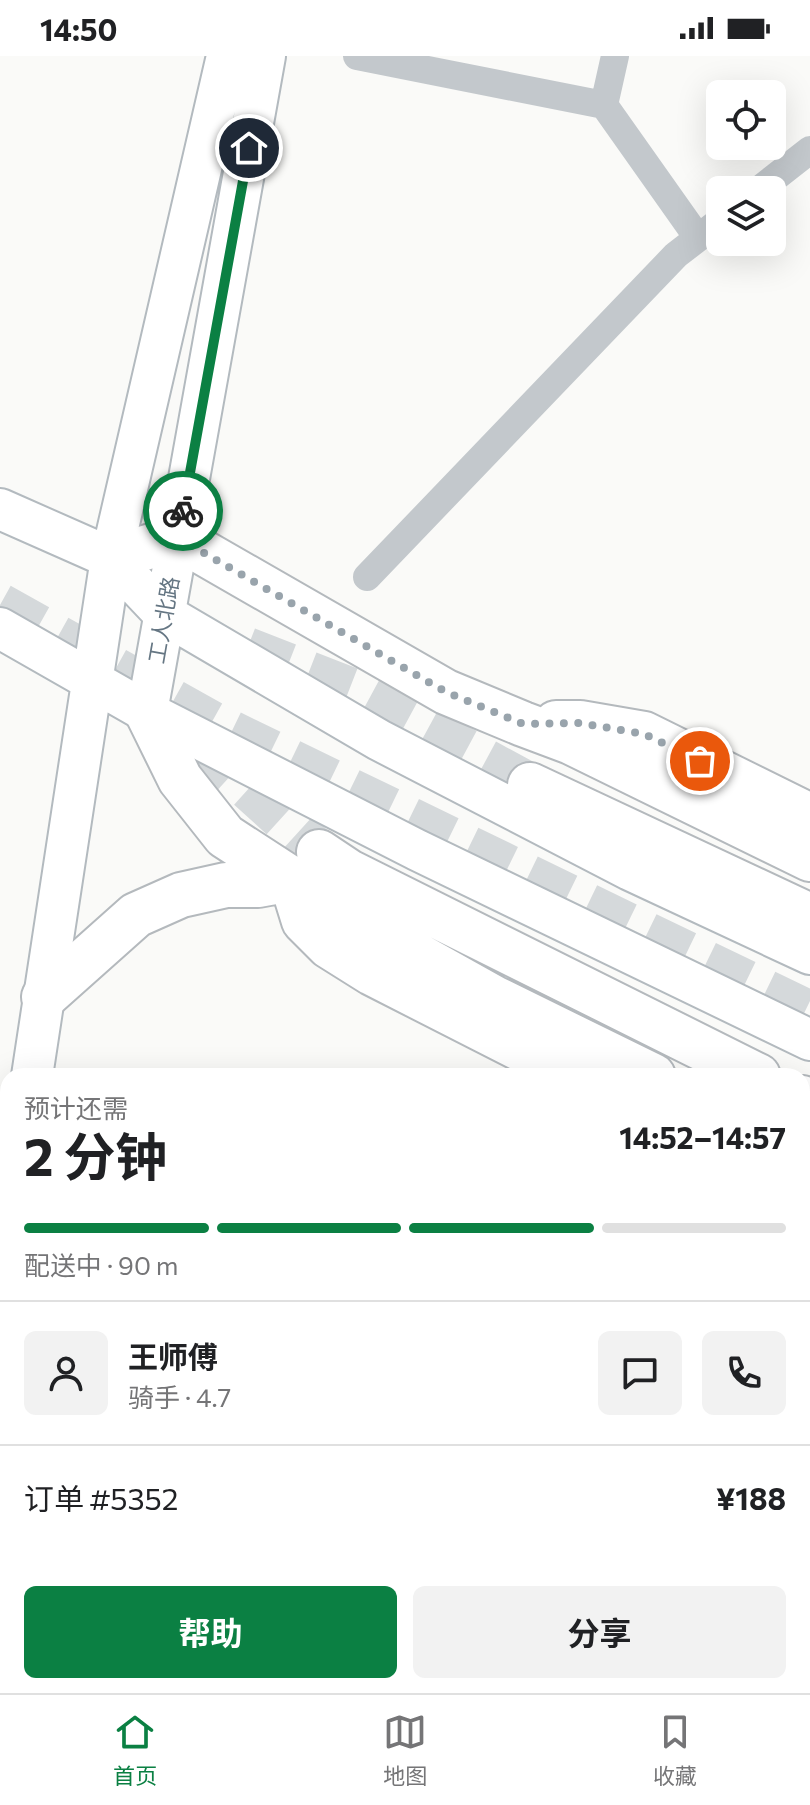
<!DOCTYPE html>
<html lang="zh">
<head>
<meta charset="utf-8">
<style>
  body { margin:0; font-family:Commissioner,"Noto Sans SC",sans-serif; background:#f2f2f2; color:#202124; height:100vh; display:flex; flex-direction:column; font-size:30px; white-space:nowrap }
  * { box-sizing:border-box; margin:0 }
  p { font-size:26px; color:#757577 }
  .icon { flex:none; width:44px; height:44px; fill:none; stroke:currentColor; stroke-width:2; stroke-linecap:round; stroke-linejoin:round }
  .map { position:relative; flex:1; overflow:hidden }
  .sheet { position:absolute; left:0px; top:1012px; width:810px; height:626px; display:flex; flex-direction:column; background:#fff; border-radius:24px 24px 0 0; box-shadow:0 8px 32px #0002 }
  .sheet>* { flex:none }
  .fabs { position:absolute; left:706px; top:24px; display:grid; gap:16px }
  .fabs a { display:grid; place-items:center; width:80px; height:80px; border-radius:12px; background:#fff; box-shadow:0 8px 32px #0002; font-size:40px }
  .pin { position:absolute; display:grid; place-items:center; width:68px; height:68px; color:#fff; margin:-34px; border:4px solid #fff; border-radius:50%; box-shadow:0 2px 8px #0007 }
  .courier { position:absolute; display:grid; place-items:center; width:80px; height:80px; margin:-40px; border:6px solid #0b8043; border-radius:50%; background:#fff; color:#222; box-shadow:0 2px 10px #0007 }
  .headline em { font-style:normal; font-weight:700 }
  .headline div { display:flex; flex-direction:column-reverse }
  .headline { display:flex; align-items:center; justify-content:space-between; height:136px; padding:0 24px }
  h1 { font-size:52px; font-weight:700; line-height:60px }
  .bar { display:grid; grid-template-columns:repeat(4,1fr); gap:12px 8px; align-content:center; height:96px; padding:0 24px }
  .bar i { height:10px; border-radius:6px; background:#e0e0e0 }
  .bar .selected { background:#0b8043 }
  .bar p { grid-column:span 4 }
  .line { display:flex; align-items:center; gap:20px; padding:0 24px; border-top:2px solid #e0e0e0 }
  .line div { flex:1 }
  .round { display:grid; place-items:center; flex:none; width:84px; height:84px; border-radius:12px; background:#f2f2f2 }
  .cta { display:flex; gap:16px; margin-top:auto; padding:16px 24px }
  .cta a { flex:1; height:92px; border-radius:12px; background:#0b8043; color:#fff; font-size:32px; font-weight:700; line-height:92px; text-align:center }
  .cta a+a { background:#f2f2f2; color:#202124 }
  .status { display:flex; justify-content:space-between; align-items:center; height:56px; padding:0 40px; background:#fff; direction:ltr }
  .status svg { height:22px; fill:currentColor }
  .dock { display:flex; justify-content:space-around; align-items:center; height:112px; border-top:2px solid #e0e0e0; background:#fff; font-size:22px; color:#757577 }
  .dock a { display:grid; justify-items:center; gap:4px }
  .dock .selected { color:#0b8043 }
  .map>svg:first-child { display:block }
</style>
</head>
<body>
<div class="status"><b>14:50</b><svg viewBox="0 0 49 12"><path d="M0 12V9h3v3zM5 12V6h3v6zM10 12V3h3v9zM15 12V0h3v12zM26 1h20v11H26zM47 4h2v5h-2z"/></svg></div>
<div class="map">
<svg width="810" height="1637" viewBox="0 0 810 1637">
  <rect width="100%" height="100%" fill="#fafaf8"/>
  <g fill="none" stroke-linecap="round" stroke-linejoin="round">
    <!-- secondary-tunnel -->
    <path stroke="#d5d9db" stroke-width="40" stroke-dasharray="40 20" stroke-linecap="butt" d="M0 1393 8 1396
      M654 1630 673 1637"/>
    <!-- highway-tunnel -->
    <path stroke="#d5d9db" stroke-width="44" stroke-dasharray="44 22" stroke-linecap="butt" d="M0 549 214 668 810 957
      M247 593 360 637 530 729
      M200 688 319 796"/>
    <defs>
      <path id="secondary" d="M0 453 111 502 164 558 379 684 630 814 810 898
        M0 572 147 656 417 794 810 984
        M147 656 265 0
        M32 1020 111 502 227 0
        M0 1228 8 1175
        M0 1306 8 1309
        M0 1340 8 1343
        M802 1599 810 1601
        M0 1607 2 1637
        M802 1628 810 1631"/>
      <path id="highway" d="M111 502 178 482 446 636 523 668 571 686 810 803
        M147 656 180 723 225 780 356 865 494 942 653 1020
        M556 667H580L644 678 810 760
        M530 729 810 860
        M319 796 349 816 758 1020
        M44 941 136 859 181 839 226 829H258L291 823 304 865 329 890 372 917 574 1020
        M802 1042 810 1046
        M802 1094 810 1097
        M802 1136 810 1139"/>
    </defs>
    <!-- secondary casing -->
    <use href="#secondary" stroke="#b3babf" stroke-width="44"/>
    <!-- highway casing -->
    <use href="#highway" stroke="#b4b9bd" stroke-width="48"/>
    <!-- street -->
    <path stroke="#c3c8cc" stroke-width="28" d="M357 0 604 49
      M615 0 604 49 698 182
      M759 134 810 94
      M367 521 676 199 720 165"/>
    <!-- secondary -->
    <use href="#secondary" stroke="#fff" stroke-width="40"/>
    <!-- highway -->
    <use href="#highway" stroke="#fff" stroke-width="44"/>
  </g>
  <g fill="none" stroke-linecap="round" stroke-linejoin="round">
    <!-- done -->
    <path stroke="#99a4ac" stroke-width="8" stroke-dasharray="0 14.4" d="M183 455 178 482 446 636 523 668 580 667 644 678 700 705"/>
    <!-- route -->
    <path stroke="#0b8043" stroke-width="10" d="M183 455 249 92"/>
  </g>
  <g text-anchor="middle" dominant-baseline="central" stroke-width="8" stroke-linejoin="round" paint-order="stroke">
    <!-- street labels -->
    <g font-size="22" fill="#657683" stroke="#fff">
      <text transform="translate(163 564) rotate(-80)">工人北路</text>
    </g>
  </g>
</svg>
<div class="fabs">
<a><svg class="icon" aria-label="locate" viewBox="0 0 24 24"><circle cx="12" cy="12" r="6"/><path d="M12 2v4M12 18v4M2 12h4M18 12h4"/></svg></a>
<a><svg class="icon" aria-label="layers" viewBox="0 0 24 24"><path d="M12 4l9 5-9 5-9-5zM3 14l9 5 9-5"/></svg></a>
</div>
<div class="pin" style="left:700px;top:705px;background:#ea580c"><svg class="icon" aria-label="bag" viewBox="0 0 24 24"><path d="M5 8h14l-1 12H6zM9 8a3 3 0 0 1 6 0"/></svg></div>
<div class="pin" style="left:249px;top:92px;background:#1f2937"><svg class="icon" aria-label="home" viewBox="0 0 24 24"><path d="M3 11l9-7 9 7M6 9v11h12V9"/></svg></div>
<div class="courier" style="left:183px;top:455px"><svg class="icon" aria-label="bike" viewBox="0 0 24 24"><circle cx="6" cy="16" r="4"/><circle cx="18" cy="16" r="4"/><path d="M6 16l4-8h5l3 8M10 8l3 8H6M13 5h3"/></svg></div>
<section class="sheet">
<div class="headline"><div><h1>2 分钟</h1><p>预计还需</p></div><em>14:52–14:57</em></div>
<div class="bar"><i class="selected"></i><i class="selected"></i><i class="selected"></i><i></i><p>配送中 · 90 m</p></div>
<div class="line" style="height:144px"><a class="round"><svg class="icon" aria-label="person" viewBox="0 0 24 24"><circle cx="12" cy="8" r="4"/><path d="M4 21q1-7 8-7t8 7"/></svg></a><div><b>王师傅</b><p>骑手 · 4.7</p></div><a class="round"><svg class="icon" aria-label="chat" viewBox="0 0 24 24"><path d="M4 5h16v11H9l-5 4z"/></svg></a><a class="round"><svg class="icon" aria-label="phone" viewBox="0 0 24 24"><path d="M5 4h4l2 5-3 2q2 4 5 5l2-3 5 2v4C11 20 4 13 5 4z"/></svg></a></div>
<div class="line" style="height:104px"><div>订单 #5352</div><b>¥188</b></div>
<div class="cta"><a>帮助</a><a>分享</a></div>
</section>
</div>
<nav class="dock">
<a class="selected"><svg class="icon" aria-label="home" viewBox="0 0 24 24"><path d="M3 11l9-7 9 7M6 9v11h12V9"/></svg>首页</a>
<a><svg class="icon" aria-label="map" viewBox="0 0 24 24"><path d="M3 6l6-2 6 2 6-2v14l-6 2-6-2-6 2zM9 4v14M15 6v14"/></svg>地图</a>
<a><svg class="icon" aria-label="saved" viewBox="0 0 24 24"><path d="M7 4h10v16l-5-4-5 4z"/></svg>收藏</a>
</nav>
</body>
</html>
